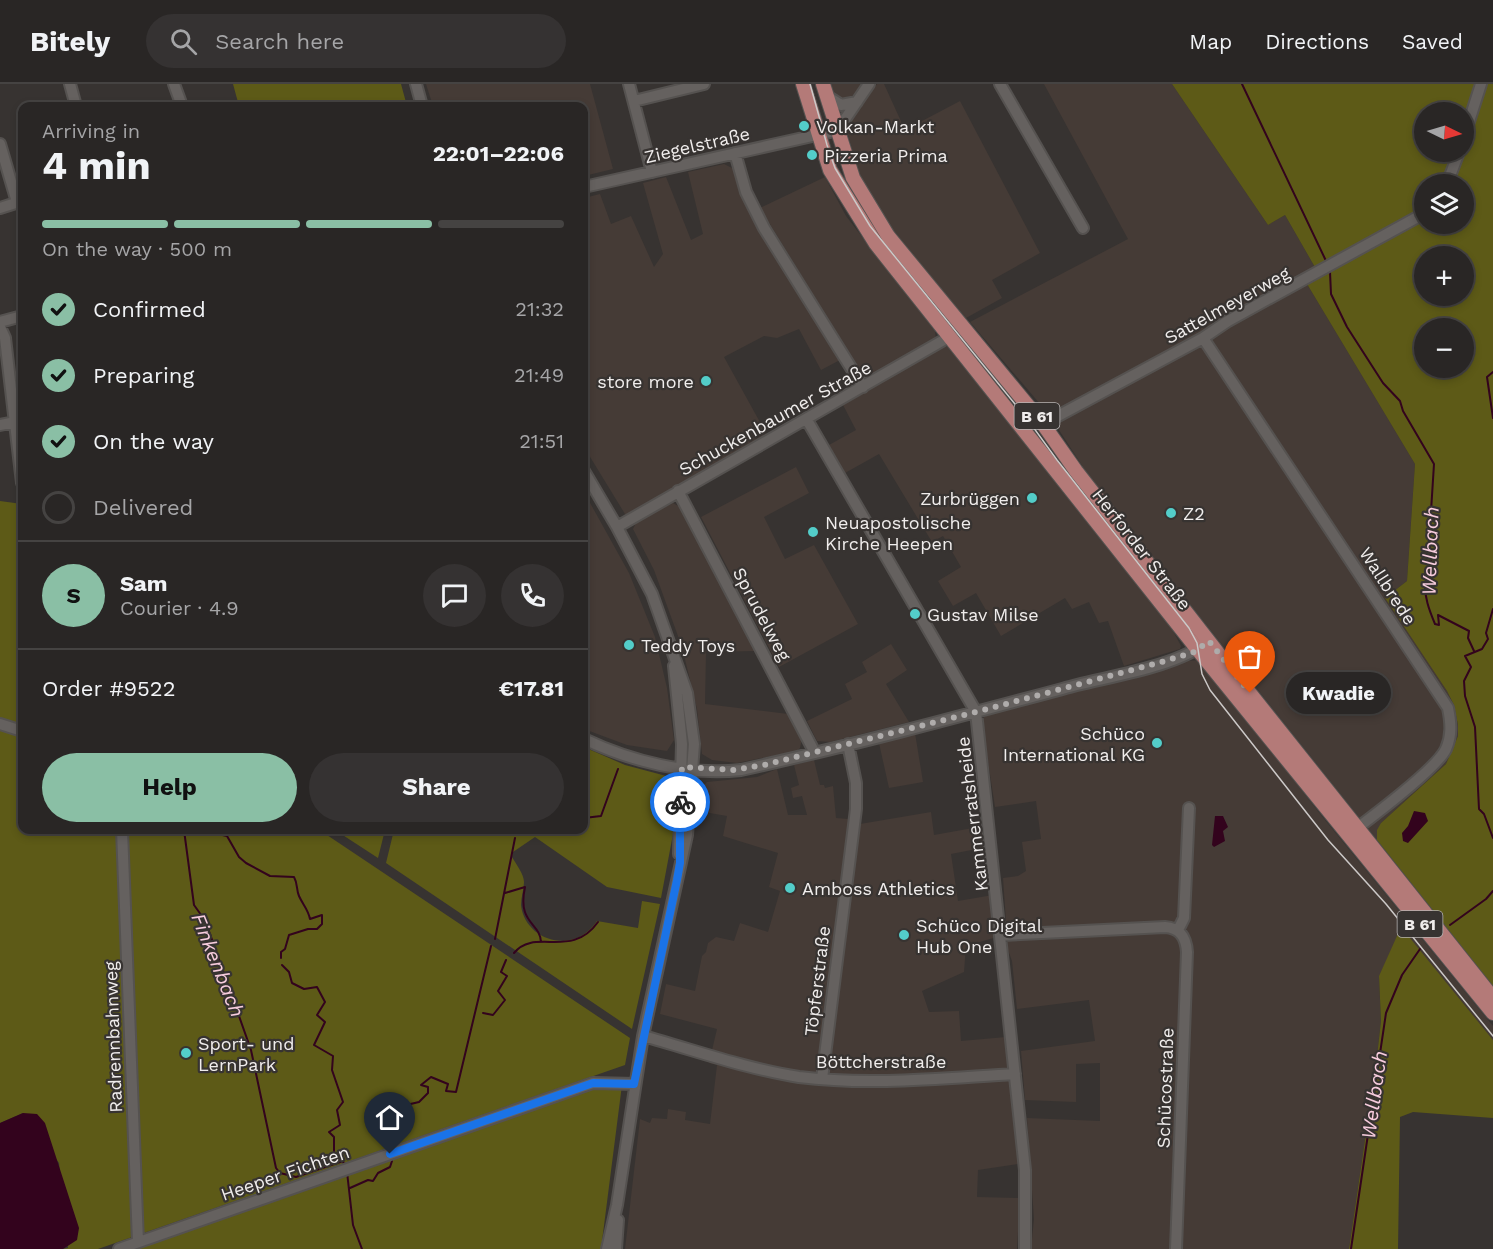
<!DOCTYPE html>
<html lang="en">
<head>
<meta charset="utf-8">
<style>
  body { margin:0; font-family:"Work Sans",sans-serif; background:#353232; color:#f1f3f6; height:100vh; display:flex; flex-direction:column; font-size:22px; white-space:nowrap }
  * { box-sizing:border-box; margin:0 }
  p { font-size:20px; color:#a5a5a7 }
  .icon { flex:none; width:33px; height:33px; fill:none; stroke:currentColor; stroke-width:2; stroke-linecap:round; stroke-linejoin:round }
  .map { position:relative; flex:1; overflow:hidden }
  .sheet { position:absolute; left:18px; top:18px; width:570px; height:732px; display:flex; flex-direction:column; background:#292625; border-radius:12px; box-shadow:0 3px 9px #0003,0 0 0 2px #454342 }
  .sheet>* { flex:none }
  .needle { width:39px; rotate:95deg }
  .buttons { position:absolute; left:1414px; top:18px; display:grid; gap:12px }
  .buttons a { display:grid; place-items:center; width:60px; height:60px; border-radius:50%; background:#292625; box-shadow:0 3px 9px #0003,0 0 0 2px #454342; font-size:30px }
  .pin { position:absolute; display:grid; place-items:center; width:51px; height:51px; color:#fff; margin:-62px -26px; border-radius:50% 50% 50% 0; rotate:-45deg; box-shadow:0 0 6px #0007 }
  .pin .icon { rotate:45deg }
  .courier { position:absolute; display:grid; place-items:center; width:60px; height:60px; margin:-30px; border:4px solid #1a73e8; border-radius:50%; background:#fff; color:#222; box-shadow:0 2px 8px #0007 }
  .bubble { position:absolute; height:42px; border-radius:21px; background:#292625; box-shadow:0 3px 9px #0003,0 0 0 2px #454342; font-size:20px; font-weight:700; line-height:42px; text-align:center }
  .summary em { font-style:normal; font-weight:700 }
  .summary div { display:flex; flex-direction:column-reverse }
  .summary { display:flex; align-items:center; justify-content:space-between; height:102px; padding:0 24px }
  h1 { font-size:39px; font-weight:700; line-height:45px }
  .bar { display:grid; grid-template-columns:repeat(4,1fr); gap:9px 6px; align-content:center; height:72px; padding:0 24px }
  .bar i { height:8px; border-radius:4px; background:#454342 }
  .bar .current { background:#8abfa5 }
  .bar p { grid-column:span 4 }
  .line { display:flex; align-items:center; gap:15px; padding:0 24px; border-top:2px solid #454342 }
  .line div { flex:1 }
  .round { display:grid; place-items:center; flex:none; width:63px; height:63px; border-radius:32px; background:#353232 }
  ol { padding:0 24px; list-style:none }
  li { display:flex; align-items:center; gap:18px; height:66px }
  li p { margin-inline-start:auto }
  li .icon { padding:6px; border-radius:50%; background:#8abfa5; color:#111; stroke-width:4 }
  li:last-child { color:#a5a5a7 }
  li i { width:33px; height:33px; border:3px solid #454342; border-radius:50% }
  .button { display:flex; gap:12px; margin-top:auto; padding:12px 24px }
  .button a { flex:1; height:69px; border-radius:36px; background:#8abfa5; color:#111; font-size:24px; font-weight:700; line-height:69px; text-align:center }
  .button a+a { background:#353232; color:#f1f3f6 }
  header { display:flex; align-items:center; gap:36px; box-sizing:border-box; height:84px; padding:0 30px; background:#292625; border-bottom:2px solid #454342 }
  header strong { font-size:28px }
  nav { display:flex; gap:33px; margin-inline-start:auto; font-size:21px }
  .search { width:420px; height:54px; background:#353232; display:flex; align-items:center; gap:15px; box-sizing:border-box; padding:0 21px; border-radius:33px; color:#a5a5a7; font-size:22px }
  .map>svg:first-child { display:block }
</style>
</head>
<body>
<header>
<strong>Bitely</strong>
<div class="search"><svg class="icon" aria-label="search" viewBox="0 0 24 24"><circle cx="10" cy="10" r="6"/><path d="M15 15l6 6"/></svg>Search here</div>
<nav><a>Map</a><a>Directions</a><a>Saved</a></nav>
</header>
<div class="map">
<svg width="1493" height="1165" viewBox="0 0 1493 1165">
  <rect width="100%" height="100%" fill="#373331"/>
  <!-- built -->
  <path fill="#453b36" d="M426 0H590L613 85 584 92V22H433Z
    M830 0H862L850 15 842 17 835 13Z
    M877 0H884L905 46 960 17 1040 169 992 196 1002 214 966 234 892 148 859 90 846 44Z
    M1044 0H1172L1268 141 1285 131 1316 185 1200 251 1054 327H1046L970 238 1128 155Z
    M724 80 734 85 742 109 840 276 821 286 799 245 777 254 764 252 724 273 767 351 629 430H625L584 363V114L600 110 611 140 631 132 654 183 663 170 643 99 666 93 691 156 703 150 688 88Z
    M825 93 846 132 935 247 936 256 869 294 863 292 760 124Z
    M1307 200 1415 380 1407 497 1385 514 1447 607 1454 621 1458 641V652L1446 680 1381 739 1377 756 1092 397 1059 346 1061 335 1187 268 1232 240Z
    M943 262 948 263 1136 499 1171 543 1181 562 1180 565 1124 582 1108 537 1099 539 1089 518 1072 525 1065 514 1001 552 976 509 953 522 938 497 961 483 943 452 932 458 879 370 845 389 829 361 856 346 843 321Z
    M796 383 809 409 764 433 785 475 814 461 858 540 779 583 701 433Z
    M584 408 629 489 655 553 667 604 674 656 667 667 627 661 584 645Z
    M673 419 680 423 756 567 706 568 705 620 788 630 802 655 800 664 797 667 737 679 712 676 702 670 697 625 682 563 654 486 633 445 637 437Z
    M891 560 907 586 886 600 909 638 830 658 817 657 807 637 852 615 845 600 867 588 862 578Z
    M1201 576 1321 731 1493 942V956L1401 844 1379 893 1381 937 1376 981 1349 1165H1031L1034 1135 1027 1034 1100 1037V979L1076 980V1018L1025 1016 1021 967 1095 957 1089 916 1017 925 1012 877 1008 866 1003 794 1018 792 1026 787 1022 758 1041 755 1036 717 995 723 982 638 984 633 993 627 1185 577Z
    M915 649 923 698 889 704 879 659Z
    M814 676 820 701H824L825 704 833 702 836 734 860 736V740L931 728 934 751 984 742 987 763 951 770 958 817 993 811 997 853 966 862 964 888 922 907 929 928 959 927 961 957 1006 953 1018 1080 978 1086 977 1113 1020 1114 1017 1165H625L640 1035 650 1039 652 1034 667 1035 668 1025 686 1028 685 1036 710 1040 717 981 709 979 717 945 660 930 666 900 695 907 702 872 706 868 708 859 716 853 734 857 740 839 768 848 780 807 769 803 778 769 723 752 727 732 698 727 701 704 707 698 757 693 777 685 788 731H807L802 712 793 714 791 704 799 701 794 681Z"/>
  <!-- green -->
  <path fill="#5d5a17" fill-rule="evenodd" d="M233 0H401L407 22H239Z
    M1172 0H1493V902L1377 756V746L1381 739 1446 680 1458 652V641L1454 621 1447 607 1385 514 1407 497 1415 380 1307 200 1328 188 1325 181 1316 185 1285 131 1268 141ZM1425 28H1464V68H1425ZM1425 100H1464V140H1425ZM1425 172H1464V212H1425ZM1425 244H1464V284H1425Z
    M0 417 22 420V746H314L324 749 630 954 625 981 98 1165H63L68 1164 59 1079 23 1029 0 1039Z
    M584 663 625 681 670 693 675 697 673 750 661 814 607 803 535 753 513 768 512 773C516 780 524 790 524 798 524 805 521 813 521 821 523 842 542 857 563 857 578 856 589 849 597 837L638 844 642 817 660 820 632 945 386 779 394 746H584Z
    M335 746H385L378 774Z
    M1401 843 1493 956V1034L1413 1028 1400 1033 1398 1165H1349L1376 981 1381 937 1379 892Z
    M623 993 601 1165H131Z"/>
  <!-- water -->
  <path fill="#33031d" d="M1414 727 1425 729 1428 737 1408 759 1403 757 1402 749 1408 742Z
    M1215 732H1223L1228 743 1223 747 1225 757 1214 763 1212 761Z
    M23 1029 37 1030 45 1039 79 1144 77 1156 63 1165H0V1039Z"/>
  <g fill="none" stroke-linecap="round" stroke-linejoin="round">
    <!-- stream -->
    <path stroke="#33031d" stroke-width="2" d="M1242 0 1327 179
      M1330 188 1331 210 1347 243 1383 299 1400 317 1403 327 1434 380 1429 459C1434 475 1430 483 1426 497 1423 511 1430 528 1435 540L1439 541 1438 531 1469 547 1468 554 1474 567
      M1493 288 1487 293 1493 334
      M1493 525 1486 549 1488 555 1482 565 1465 572 1471 583 1464 597 1465 612 1475 643 1479 725 1484 730 1493 754
      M584 734 601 732 618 685
      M184 746 194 821 204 835 210 850 251 966 276 1084 280 1089 296 1093 343 1077
      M200 746 227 752 239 773 246 779 270 792 294 793C298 800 296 805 299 812 303 821 308 825 310 835L322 831V840L317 845H308L289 851 285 865 281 868V874
      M516 749 519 746
      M505 809 525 803C517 840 540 838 541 858
      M1450 841 1486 815 1493 807
      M495 855 515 754
      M514 869C535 843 571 876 598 838
      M282 881 289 888 292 899 304 905 317 903 325 918 317 931 325 938 314 961 333 972 332 986 343 1018 337 1026 340 1041 329 1048 334 1053V1068L343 1077 345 1083
      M483 929 493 931 505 916 498 907 507 892 501 888 506 876
      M393 1063 397 1058 391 1045 394 1028 402 1022 419 1018 428 1009V1003L421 1001 431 993 448 1000 446 1007 456 1008 491 862
      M347 1088 353 1141 362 1165
      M350 1104 368 1096 373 1097 378 1089 390 1083 392 1077
      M1351 1165 1386 929 1402 891 1420 865"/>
    <defs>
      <path id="minor" d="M70 0 76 22
        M174 0 182 22
        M416 0 422 22
        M629 0 652 88
        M1000 0 1083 144
        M827 12 841 21 857 18
        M634 17 704 0
        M1464 53 1481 0
        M0 60 17 118
        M735 69 746 108 764 144 863 303
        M1447 100 1459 68
        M584 103 830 48 841 41 869 0
        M0 124 22 117
        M0 238 22 232
        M0 243 5 254 22 399
        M1203 254 1448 624C1451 639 1452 651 1446 665 1437 684 1372 733 1352 748
        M807 336 976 628 1025 1086V1165
        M1043 340 1203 254 1228 237 1425 129
        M0 341 15 338
        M584 387 617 443 652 510 687 609 694 660 687 751 643 952 617 1121 607 1165
        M678 407 815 669
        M617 443 949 253
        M674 582 682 660 679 770
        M0 640 22 647
        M584 655C630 677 689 692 741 686 854 661 965 631 1077 601 1117 591 1177 582 1209 557
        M122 746 138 1158
        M1178 846 1184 834 1189 724
        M1002 851 1165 843C1180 844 1186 853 1187 868L1176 1165
        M643 952C694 966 747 985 799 993 871 1002 944 994 1015 990
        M822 995 856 725V699L848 660
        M119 1165 593 999 635 1000
        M616 1165 618 1136"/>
      <path id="major" d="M803 0 830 86 876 160 1202 571 1493 929
        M823 0 853 94 888 152 1043 340 1076 387 1225 578 1493 914"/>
    </defs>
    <!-- minor casing -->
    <use href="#minor" stroke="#555250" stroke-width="14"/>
    <!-- major casing -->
    <use href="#major" stroke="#555250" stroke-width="16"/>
    <!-- minor -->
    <use href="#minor" stroke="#65615f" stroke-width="10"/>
    <!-- major -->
    <use href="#major" stroke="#b47a78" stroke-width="14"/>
    <!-- tram -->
    <path stroke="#ccc9c8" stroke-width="1.5" d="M810 0 827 61 835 84 870 142 1028 336 1057 376 1189 544 1197 559 1202 590 1210 606 1328 756 1386 820 1493 952"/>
  </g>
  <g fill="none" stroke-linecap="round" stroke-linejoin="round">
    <!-- done -->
    <path stroke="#afacab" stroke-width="6" stroke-dasharray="0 10.8" d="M680 718 682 683 734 686 764 681 976 628 1165 577 1194 568 1209 557 1250 609"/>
    <!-- route -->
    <path stroke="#1a73e8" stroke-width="8" d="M390 1070 593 999 634 1000 677 796 680 779V718"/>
  </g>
  <!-- markers -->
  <g fill="#53cdc9" stroke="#373331" stroke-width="2">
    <circle cx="804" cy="42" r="6"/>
    <circle cx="812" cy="71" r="6"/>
    <circle cx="706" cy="297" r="6"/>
    <circle cx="1032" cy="414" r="6"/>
    <circle cx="1171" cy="429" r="6"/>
    <circle cx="813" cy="448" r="6"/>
    <circle cx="915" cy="530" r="6"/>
    <circle cx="629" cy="561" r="6"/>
    <circle cx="1157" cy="659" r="6"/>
    <circle cx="790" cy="804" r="6"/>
    <circle cx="904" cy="851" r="6"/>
    <circle cx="186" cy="969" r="6"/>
  </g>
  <g text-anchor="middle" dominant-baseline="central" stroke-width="4.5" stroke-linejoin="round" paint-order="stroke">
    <!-- shield labels -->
    <g fill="#373331" stroke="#b8b5b4" stroke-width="1.5">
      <rect x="1014.5" y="319" width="45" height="26" rx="4.5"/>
      <rect x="1397.5" y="827" width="45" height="26" rx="4.5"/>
    </g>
    <g font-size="16" font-weight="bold" fill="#f0edec">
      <text x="1037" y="332">B 61</text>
      <text x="1420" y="840">B 61</text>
    </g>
    <!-- poi labels -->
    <g font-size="18" fill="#f0edec" stroke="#373331" text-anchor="start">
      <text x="816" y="42">Volkan-Markt</text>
      <text x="824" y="71">Pizzeria Prima</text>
      <text x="694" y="297" text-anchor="end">store more</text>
      <text x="1020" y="414" text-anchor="end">Zurbrüggen</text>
      <text x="1183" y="429">Z2</text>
      <text x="825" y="438">Neuapostolische<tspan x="825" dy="21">Kirche Heepen</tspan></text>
      <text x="927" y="530">Gustav Milse</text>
      <text x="641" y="561">Teddy Toys</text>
      <text x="1145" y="649" text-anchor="end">Schüco<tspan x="1145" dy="21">International KG</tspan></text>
      <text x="802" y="804">Amboss Athletics</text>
      <text x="916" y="841">Schüco Digital<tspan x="916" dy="21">Hub One</tspan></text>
      <text x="198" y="959">Sport- und<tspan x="198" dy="21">LernPark</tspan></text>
    </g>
    <!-- street labels -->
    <g font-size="18" fill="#f0edec" stroke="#373331">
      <text transform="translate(697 61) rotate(-13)">Ziegelstraße</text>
      <text transform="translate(1227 221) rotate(-29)">Sattelmeyerweg</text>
      <text transform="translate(775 334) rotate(-29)">Schuckenbaumer Straße</text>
      <text transform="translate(1142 465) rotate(52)">Herforder Straße</text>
      <text transform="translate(1388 502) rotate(57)">Wallbrede</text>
      <text transform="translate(762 530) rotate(62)">Sprudelweg</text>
      <text transform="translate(972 730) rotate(-97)">Kammerratsheide</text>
      <text transform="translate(817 897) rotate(-83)">Töpferstraße</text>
      <text transform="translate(113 953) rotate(-92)">Radrennbahnweg</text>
      <text x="881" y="977">Böttcherstraße</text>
      <text transform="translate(1165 1004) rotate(-88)">Schücostraße</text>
      <text transform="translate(285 1089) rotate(-19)">Heeper Fichten</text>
    </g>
    <!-- water labels -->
    <g font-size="20" font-style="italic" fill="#f7ccdd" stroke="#373331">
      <text transform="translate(1430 467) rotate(-88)">Wellbach</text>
      <text transform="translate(218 881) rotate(68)">Finkenbach</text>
      <text transform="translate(1374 1011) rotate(-82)">Wellbach</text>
    </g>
  </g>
</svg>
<div class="buttons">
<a><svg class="needle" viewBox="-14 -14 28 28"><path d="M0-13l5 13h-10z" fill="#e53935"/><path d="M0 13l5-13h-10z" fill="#a5a5a7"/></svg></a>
<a><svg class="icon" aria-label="layers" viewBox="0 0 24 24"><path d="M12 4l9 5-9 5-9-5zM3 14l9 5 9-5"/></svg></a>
<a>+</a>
<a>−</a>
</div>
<div class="pin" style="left:1250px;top:609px;background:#ea580c"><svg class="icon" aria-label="bag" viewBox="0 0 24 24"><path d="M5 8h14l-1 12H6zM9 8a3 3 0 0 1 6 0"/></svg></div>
<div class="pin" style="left:390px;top:1070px;background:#1f2937"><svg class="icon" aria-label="home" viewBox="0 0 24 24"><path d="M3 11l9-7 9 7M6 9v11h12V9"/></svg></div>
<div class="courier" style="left:680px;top:718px"><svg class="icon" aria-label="bike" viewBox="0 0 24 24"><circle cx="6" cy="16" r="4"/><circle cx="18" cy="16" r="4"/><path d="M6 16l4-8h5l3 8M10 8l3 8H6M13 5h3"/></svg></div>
<div class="bubble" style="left:1286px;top:588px;width:105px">Kwadie</div>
<section class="sheet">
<div class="summary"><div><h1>4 min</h1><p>Arriving in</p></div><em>22:01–22:06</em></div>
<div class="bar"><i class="current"></i><i class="current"></i><i class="current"></i><i></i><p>On the way · 500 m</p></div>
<ol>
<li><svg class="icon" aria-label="check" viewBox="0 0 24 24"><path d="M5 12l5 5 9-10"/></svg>Confirmed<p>21:32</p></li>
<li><svg class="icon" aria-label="check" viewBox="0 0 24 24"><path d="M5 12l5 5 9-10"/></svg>Preparing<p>21:49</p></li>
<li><svg class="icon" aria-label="check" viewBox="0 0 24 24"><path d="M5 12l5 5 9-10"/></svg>On the way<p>21:51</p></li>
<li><i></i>Delivered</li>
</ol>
<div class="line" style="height:108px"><b class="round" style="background:#8abfa5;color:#111">S</b><div><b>Sam</b><p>Courier · 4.9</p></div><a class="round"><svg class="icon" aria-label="chat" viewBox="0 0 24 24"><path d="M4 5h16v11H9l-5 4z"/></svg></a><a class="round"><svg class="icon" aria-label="phone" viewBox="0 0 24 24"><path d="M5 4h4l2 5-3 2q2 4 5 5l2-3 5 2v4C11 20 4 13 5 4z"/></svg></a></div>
<div class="line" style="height:78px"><div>Order #9522</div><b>€17.81</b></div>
<div class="button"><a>Help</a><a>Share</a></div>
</section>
</div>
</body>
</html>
